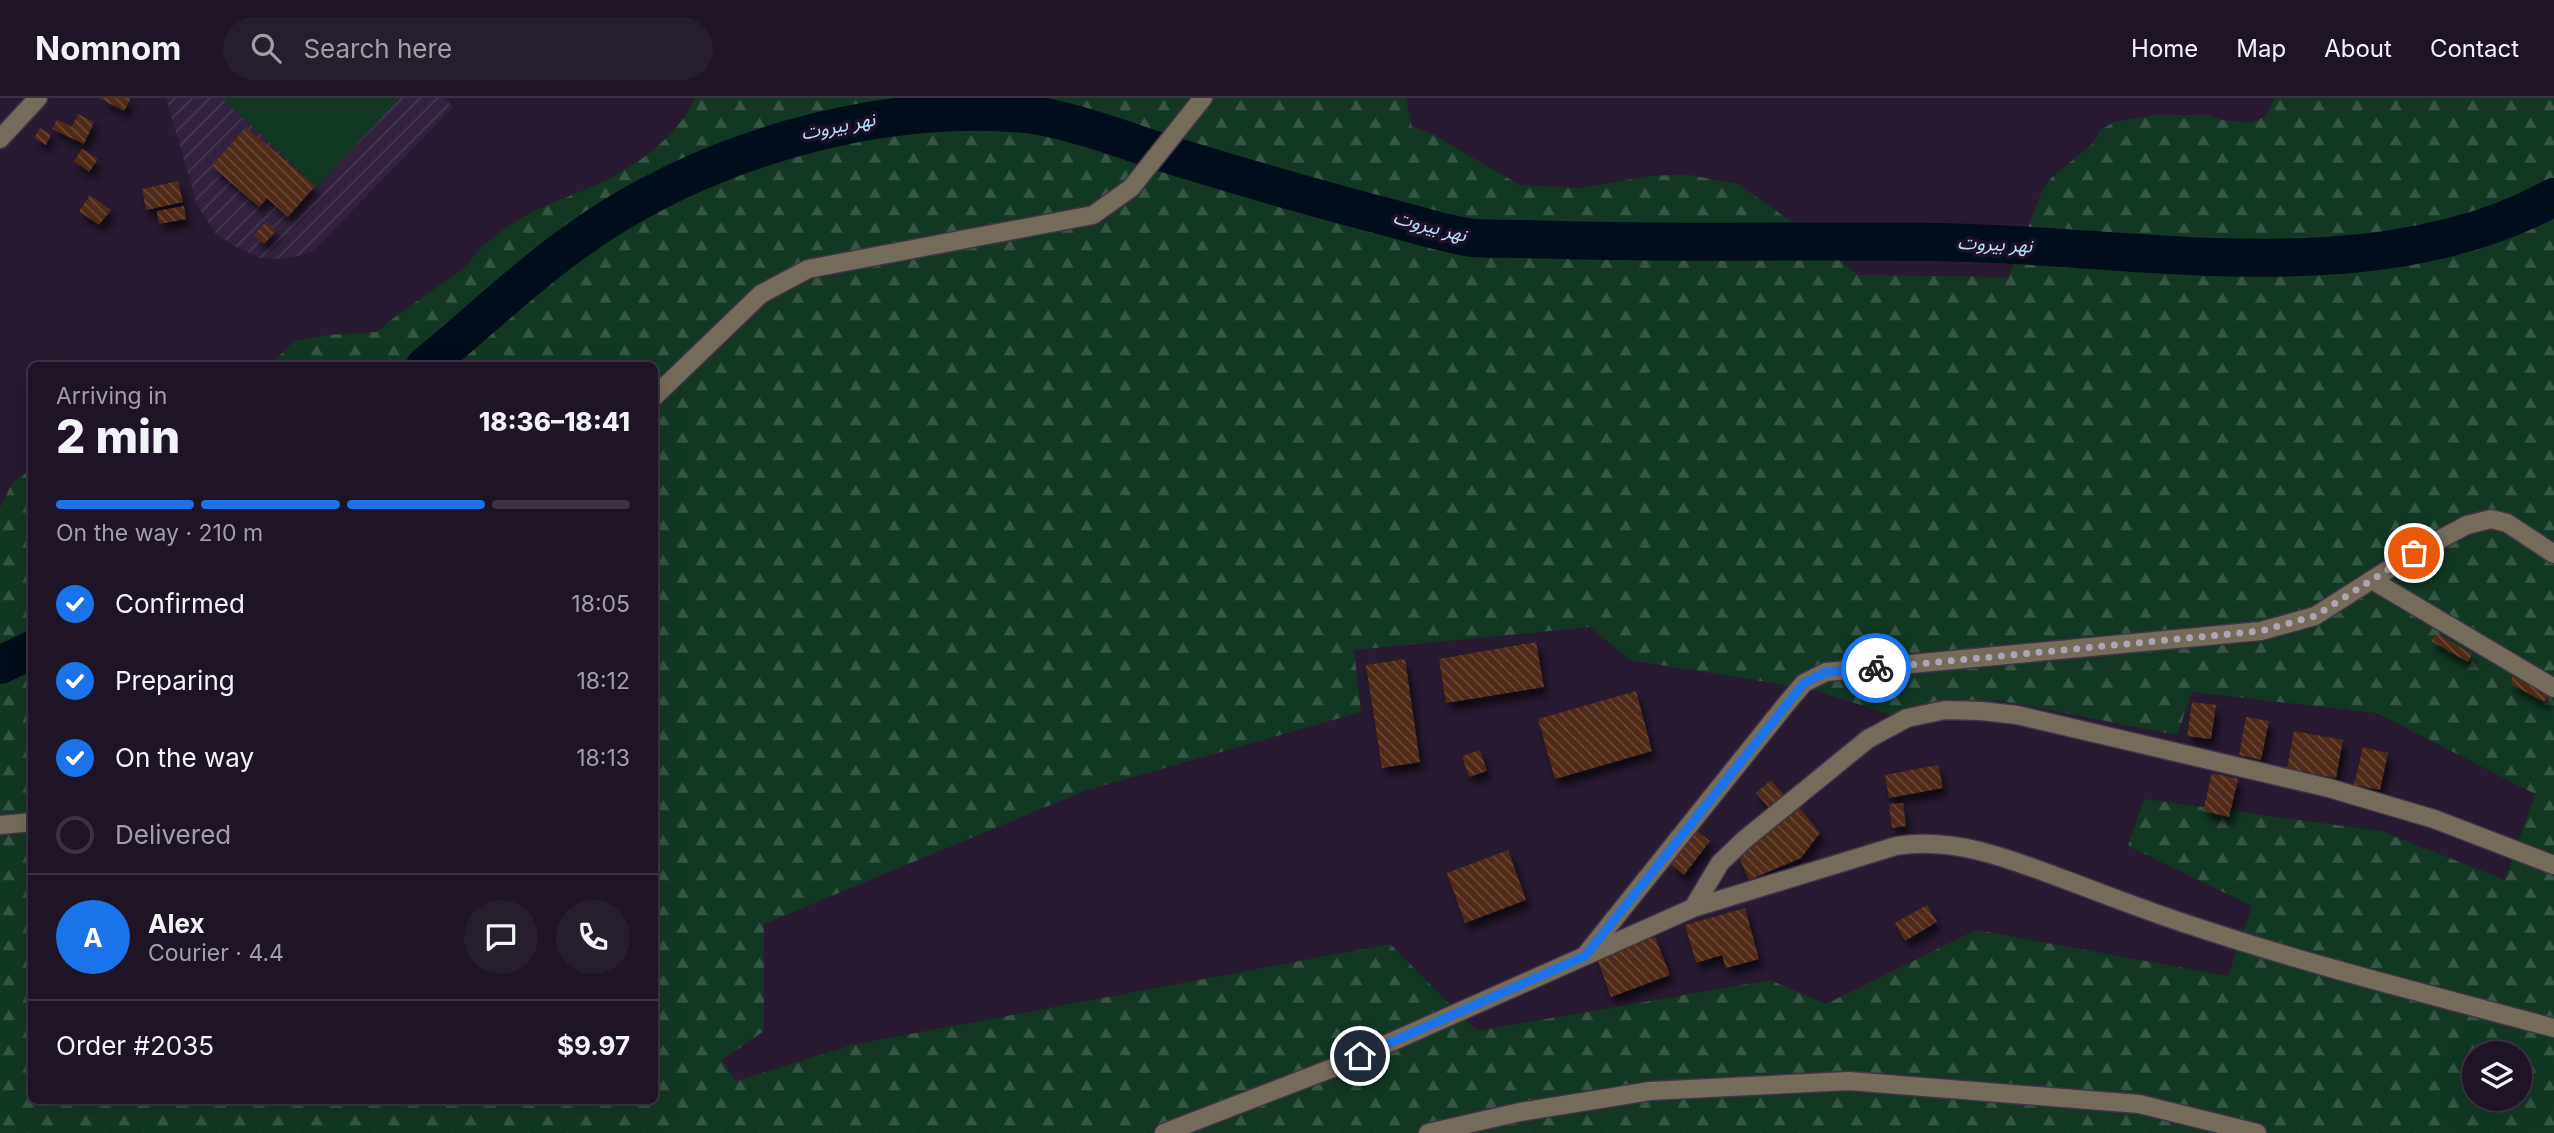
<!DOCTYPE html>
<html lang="en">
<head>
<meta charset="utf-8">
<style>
  body { margin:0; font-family:Inter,"Noto Sans Arabic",sans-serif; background:#261d2d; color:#f1f3f6; height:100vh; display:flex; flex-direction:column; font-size:26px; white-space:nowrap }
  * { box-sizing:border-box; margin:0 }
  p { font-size:23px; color:#a19ea7 }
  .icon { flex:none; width:38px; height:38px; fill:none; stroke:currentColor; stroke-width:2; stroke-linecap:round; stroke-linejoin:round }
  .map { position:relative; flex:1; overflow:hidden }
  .details { position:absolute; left:28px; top:264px; width:630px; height:742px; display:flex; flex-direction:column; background:#1e1425; border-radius:10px; box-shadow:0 7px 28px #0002,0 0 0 2px #3c3342 }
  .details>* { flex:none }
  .controls { position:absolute; left:2462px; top:943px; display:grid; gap:14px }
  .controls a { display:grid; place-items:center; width:70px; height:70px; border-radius:50%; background:#1e1425; box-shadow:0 7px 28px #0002,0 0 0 2px #3c3342; font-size:35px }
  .pin { position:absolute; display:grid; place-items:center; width:60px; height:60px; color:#fff; margin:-30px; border:4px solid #fff; border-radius:50%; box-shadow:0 2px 7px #0007 }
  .courier { position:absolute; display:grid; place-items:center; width:70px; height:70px; margin:-35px; border:5px solid #1a73e8; border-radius:50%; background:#fff; color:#222; box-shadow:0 2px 9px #0007 }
  .summary em { font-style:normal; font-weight:800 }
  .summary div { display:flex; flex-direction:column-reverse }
  .summary { display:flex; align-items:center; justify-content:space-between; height:119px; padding:0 28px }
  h1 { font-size:46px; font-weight:800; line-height:52px }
  .bar { display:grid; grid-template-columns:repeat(4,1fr); gap:10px 7px; align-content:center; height:84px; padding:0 28px }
  .bar i { height:9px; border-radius:5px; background:#3c3342 }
  .bar .current { background:#1a73e8 }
  .bar p { grid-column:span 4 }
  .line { display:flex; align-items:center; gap:18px; padding:0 28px; border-top:2px solid #3c3342 }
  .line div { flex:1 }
  .round { display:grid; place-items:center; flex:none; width:74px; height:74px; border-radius:37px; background:#261d2d }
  ol { padding:0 28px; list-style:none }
  li { display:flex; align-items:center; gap:21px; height:77px }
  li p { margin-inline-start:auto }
  li .icon { padding:7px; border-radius:50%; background:#1a73e8; color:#fff; stroke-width:4 }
  li:last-child { color:#a19ea7 }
  li i { width:38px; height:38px; border:4px solid #3c3342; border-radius:50% }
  header { display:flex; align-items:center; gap:42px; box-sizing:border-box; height:98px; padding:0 35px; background:#1e1425; border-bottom:2px solid #3c3342 }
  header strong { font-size:33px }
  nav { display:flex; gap:38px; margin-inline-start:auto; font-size:24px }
  .search { width:490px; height:63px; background:#261d2d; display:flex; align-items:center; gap:18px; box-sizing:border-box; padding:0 24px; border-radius:38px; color:#a19ea7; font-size:26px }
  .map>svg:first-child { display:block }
</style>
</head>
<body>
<header>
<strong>Nomnom</strong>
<div class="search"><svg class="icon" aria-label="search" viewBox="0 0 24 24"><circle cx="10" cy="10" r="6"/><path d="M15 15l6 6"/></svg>Search here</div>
<nav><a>Home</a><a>Map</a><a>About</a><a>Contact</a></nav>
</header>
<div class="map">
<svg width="2554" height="1035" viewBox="0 0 2554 1035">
  <defs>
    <pattern id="industrial-furrows" width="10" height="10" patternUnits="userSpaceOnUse" patternTransform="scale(1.75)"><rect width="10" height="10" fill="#33223e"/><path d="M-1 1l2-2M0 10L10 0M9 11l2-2" fill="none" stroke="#473851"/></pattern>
    <pattern id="forest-firs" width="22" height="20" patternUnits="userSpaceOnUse" patternTransform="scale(1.75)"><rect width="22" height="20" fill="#123824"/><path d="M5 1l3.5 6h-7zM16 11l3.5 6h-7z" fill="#355545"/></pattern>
    <pattern id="building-back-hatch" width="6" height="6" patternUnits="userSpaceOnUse" patternTransform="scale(1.75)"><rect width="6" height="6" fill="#4f2916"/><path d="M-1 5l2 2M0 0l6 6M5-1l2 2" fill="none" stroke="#694839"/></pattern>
    <filter id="shadow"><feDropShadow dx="4.5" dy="8" stdDeviation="3.5" flood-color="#0009"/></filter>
  </defs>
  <rect width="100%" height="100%" fill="#281a31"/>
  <!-- industrial -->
  <path fill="url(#industrial-furrows)" d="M166 0H444L453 9 312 154 286 161 261 160 234 148 216 136 197 107Z"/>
  <!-- forest -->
  <path fill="url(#forest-firs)" fill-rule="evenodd" d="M695 0H1406L1412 29 1430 35 1520 87 1581 90 1648 78 1671 77H1690L1738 86 1792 124 1858 177 2009 179 2041 95 2051 80 2092 46 2100 32 2114 24 2156 17H2207L2222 22 2252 25 2266 18 2274 0H2554V1035H0V410L12 385 31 371 32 1003H654V268H269L294 243 327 237 377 234C402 211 432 194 459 174 469 167 475 155 484 147 492 140 501 133 510 127 534 111 565 100 592 89 632 71 676 42 695 0ZM1590 529 1630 562 1815 592 1916 625 1997 602 2177 637 2192 594 2377 615 2535 696 2505 782 2381 733 2144 701 2128 748 2252 808 2228 878 1976 832 1826 906 1770 882 1477 933 1390 846 852 947 736 983 722 962 764 933V826L1084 693 1361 614 1354 552ZM2474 956H2520V1001H2474Z"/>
  <!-- garden -->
  <path fill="#123824" d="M222 0H400L317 89Z"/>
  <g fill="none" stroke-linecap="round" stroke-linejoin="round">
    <!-- river -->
    <path stroke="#000d1a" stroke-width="38" d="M425 268C475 228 520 183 572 146 696 54 879 0 1035 17 1079 25 1121 41 1164 55 1232 76 1300 96 1368 114 1401 122 1433 133 1466 139 1484 142 1504 140 1522 141 1556 142 1589 143 1623 143 1765 146 1907 139 2048 149 2212 160 2406 181 2554 99
      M0 567 32 552"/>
  </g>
  <!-- building -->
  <path fill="url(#building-back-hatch)" filter="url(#shadow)" d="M99 0H131L124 13Z
    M78 16 94 24 84 46 52 31 57 21 72 29Z
    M246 29 315 88 288 119 267 100 259 109 212 68Z
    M40 30 51 37 46 47 34 40Z
    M82 51 98 61 89 74 74 63Z
    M178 83 183 104 146 112 142 91Z
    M90 97 111 112 99 127 79 113Z
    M184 108 186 121 159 126 157 113Z
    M266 124 276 133 264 146 254 137Z
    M2436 535 2472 556 2468 564 2431 543Z
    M1536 544 1544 589 1446 605 1439 561Z
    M1405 561 1420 664 1382 670 1366 567Z
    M2513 575 2549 596 2544 604 2511 586Z
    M1636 593 1652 653 1555 681 1538 621Z
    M2192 604 2216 607 2211 641 2187 638Z
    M2246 619 2269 623 2261 662 2239 657Z
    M2294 633 2343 642 2336 680 2287 671Z
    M2363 649 2388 655 2380 692 2354 687Z
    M1480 652 1487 673 1469 679 1462 658Z
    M1938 667 1943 690 1889 700 1885 677Z
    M2212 675 2238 681 2229 719 2203 713Z
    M1771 682 1786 699 1771 712 1756 695Z
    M1903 705 1906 728 1892 730 1889 706Z
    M1800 710 1820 735 1801 760 1749 782 1739 759Z
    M1695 732 1710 743 1684 777 1670 766Z
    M1508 752 1526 802 1465 825 1447 775Z
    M1927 807 1937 824 1905 843 1895 825Z
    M1745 810 1759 861 1726 870 1722 857 1696 865 1685 827Z
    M1655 839 1670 877 1611 899 1597 860Z"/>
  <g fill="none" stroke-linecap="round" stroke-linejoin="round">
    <defs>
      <path id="minor" d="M0 41 38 0
        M654 299 761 196 808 171 1093 117 1131 90 1203 0
        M2372 482 2554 590
        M0 727 32 724
        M1693 810 1720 765 1744 742 1868 641 1907 620 1945 612 1981 613 2017 617 2329 690 2434 721 2554 767
        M1587 855 1787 605 1804 585 1826 574 2261 533 2315 518 2414 455 2467 427 2491 421 2507 425 2554 456
        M1164 1035 1335 969 1693 810 1896 748C1955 738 2012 762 2066 782 2109 798 2152 815 2196 829 2313 868 2435 898 2554 930
        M1428 1035 1520 1014 1650 993 1849 983 2139 1006 2257 1035"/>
    </defs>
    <!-- minor casing -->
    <use href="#minor" stroke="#41344a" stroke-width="21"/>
    <!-- minor -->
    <use href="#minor" stroke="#746b5a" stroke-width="18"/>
  </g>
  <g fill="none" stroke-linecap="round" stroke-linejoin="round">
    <!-- done -->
    <path stroke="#afa4b6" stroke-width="7" stroke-dasharray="0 12.6" d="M1876 570 2261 533 2315 518 2414 455"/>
    <!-- route -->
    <path stroke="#1a73e8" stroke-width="9" d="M1360 958 1585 858 1804 585 1826 574 1876 570"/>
  </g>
  <g text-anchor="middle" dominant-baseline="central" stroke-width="7" stroke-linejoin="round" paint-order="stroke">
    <!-- water labels -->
    <g font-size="19" font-style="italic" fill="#b8e0fb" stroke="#1e1127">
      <text transform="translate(838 28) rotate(-11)">نهر بيروت</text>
      <text transform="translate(1430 128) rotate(15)">نهر بيروت</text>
      <text transform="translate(1995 146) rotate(3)">نهر بيروت</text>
    </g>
  </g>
</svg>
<div class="controls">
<a><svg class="icon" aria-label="layers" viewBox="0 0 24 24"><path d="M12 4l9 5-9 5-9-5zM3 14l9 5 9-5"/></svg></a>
</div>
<div class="pin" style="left:2414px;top:455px;background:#ea580c"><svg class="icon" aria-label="bag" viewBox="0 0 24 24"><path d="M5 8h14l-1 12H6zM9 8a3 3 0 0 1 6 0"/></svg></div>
<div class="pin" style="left:1360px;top:958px;background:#1f2937"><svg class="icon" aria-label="home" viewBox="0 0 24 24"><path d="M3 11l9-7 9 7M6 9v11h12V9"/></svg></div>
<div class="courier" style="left:1876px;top:570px"><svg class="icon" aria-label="bike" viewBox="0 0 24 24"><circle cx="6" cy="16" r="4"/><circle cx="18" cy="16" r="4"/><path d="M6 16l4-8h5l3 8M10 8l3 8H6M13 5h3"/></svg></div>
<section class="details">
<div class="summary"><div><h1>2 min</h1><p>Arriving in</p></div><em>18:36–18:41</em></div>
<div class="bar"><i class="current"></i><i class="current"></i><i class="current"></i><i></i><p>On the way · 210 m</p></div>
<ol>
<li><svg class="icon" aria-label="check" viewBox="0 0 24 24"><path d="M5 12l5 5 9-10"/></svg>Confirmed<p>18:05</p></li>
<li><svg class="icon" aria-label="check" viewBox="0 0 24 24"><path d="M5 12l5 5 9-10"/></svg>Preparing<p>18:12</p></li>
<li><svg class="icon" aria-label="check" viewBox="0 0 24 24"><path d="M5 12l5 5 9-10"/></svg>On the way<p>18:13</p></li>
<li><i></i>Delivered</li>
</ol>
<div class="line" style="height:126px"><b class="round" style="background:#1a73e8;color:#fff">A</b><div><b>Alex</b><p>Courier · 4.4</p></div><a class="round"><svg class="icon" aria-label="chat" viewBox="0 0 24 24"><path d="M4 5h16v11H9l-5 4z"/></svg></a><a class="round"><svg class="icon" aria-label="phone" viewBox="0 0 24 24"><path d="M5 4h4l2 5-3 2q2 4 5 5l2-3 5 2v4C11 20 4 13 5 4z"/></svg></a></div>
<div class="line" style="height:91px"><div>Order #2035</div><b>$9.97</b></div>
</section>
</div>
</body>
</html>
